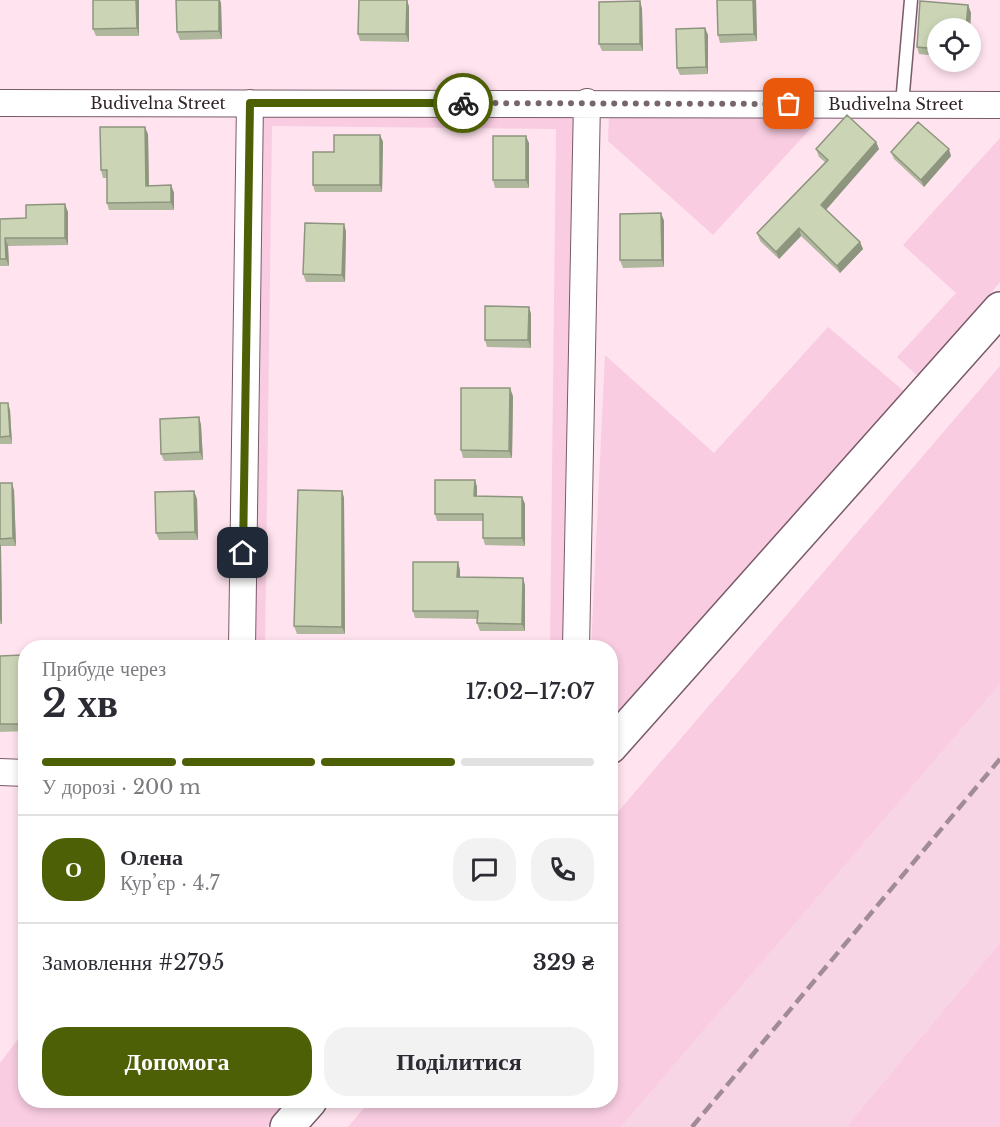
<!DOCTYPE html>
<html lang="uk">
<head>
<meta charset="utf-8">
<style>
  body { margin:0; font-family:"Libre Baskerville",serif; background:#f2f2f3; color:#2b2b33; height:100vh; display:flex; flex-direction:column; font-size:22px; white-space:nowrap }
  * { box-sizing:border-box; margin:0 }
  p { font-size:20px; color:#7c7c81 }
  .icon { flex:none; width:33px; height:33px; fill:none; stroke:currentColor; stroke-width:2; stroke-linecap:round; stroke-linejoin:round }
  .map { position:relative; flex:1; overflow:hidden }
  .panel { position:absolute; left:18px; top:640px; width:600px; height:468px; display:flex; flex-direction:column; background:#fff; border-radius:24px; box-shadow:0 3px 9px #0003 }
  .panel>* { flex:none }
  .controls { position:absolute; left:927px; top:18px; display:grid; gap:12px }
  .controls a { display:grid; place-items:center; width:54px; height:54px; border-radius:50%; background:#fff; box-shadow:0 3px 9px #0003; font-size:30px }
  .pin { position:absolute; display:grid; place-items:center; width:51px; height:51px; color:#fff; margin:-26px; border-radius:12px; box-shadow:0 3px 9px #0006 }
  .courier { position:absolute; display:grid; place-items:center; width:60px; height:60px; margin:-30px; border:4px solid #4d6005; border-radius:50%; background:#fff; color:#222; box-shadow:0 2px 8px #0007 }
  .summary em { font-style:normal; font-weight:600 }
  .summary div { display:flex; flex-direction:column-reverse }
  .summary { display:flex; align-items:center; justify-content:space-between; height:102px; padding:0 24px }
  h1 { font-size:39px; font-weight:600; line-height:45px }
  .bar { display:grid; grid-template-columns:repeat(4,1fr); gap:9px 6px; align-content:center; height:72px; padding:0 24px }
  .bar i { height:8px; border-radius:4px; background:#e1e1e2 }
  .bar .active { background:#4d6005 }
  .bar p { grid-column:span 4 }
  .line { display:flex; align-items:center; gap:15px; padding:0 24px; border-top:2px solid #e1e1e2 }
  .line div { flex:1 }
  .round { display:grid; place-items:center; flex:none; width:63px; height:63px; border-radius:24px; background:#f2f2f3 }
  .primary-button { display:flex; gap:12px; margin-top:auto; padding:12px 24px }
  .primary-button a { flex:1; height:69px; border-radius:24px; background:#4d6005; color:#fff; font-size:24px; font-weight:600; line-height:69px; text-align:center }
  .primary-button a+a { background:#f2f2f3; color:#2b2b33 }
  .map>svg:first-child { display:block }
</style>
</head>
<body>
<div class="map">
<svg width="1000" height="1127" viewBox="0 0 1000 1127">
  <rect width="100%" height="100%" fill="#ffe3ef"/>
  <!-- built -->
  <path fill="#f7d5e5" d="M1000 684V943L846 1127H621Z"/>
  <!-- green -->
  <path fill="#f9cce1" d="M258 111 576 112 565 648H550L556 129 272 126 265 648H250Z
    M609 114 822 116 713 235 608 141Z
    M1000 138V282L919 377 897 357 956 293 903 245Z
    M828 327 905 392 611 738 610 648H591L605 355 714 453Z
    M1000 366V684L621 1127H348L370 1101H610L611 820Z
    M1000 943V1127H846Z
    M25 1030 26 1101H289L267 1127H0V1063Z"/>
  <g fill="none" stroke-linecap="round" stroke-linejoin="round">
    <defs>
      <path id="lane" d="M902 104 911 0"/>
      <path id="street" d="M0 103 1000 105
        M242 648 250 103
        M576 648 587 102
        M0 772 26 773"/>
      <path id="primary" d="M610 747 1000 309
        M287 1127 310 1101"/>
    </defs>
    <!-- lane casing -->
    <use href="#lane" stroke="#785b69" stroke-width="15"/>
    <!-- street casing -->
    <use href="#street" stroke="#785b69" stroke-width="28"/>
    <!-- primary casing -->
    <use href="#primary" stroke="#785b69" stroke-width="36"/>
    <!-- lane -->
    <use href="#lane" stroke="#fff" stroke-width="12"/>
    <!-- street -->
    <use href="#street" stroke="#fff" stroke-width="26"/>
    <!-- primary -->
    <use href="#primary" stroke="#fff" stroke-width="33"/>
    <!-- rail -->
    <path stroke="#a18c96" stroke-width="4.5" stroke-dasharray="12 6" stroke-linecap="butt" d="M692 1127 1000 759"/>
  </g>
  <!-- wall -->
  <path fill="#afb79d" d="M93 0H139V36H96L93 29Z
    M407 0 409 7V42L360 41 358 34Z
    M756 0 757 41 720 43 718 35Z
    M640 1 642 9 643 51H602L599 44Z
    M920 1 968 5 971 13 970 28H938V56L919 54 917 47Z
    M221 3 222 39 180 40 177 32Z
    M705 28 708 35V74L680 75 677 68Z
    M148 134 149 186 171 185 174 193V210H109L107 203V178H103L101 170Z
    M380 135 383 142 382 192H315L313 185 334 152Z
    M876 142 879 149 826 210 860 242 863 249 840 273 801 236 779 259 760 241 757 233 825 162 819 157 816 149Z
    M529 143V188H495L493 180Z
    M891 152 951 156 924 187 894 159Z
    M68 212V245L8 246 9 266H0V219L26 218Z
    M661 213 664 221V267L623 268 620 260Z
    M346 231 345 282H306L303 274Z
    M529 307 531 314V348L487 347 485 340Z
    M513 396 512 458H463L461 450Z
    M0 403 10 410 12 444H0Z
    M199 417 201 425 203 460 164 461 161 454Z
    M475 480 477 487V496L522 497 525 504V546L485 545 483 538V521H437L435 514Z
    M0 483 14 490 16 546H1L2 624H0Z
    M194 491 197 499 198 540H159L156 533Z
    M342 491 344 498 345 634H297L294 626Z
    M460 570V578L525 585V631H480L477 623 478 619 415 618 413 611Z
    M0 656 25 663 26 731 0 732Z"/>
  <!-- shaded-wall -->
  <path fill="#8e957f" d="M136 0H139V36L137 28Z
    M219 0H220L221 3 222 39 219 31Z
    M407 0 409 7V42L406 34Z
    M753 0H756L757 41 754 34Z
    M640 1 642 9 643 51 640 44Z
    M968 5 971 13 970 28H966Z
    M705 28 708 35V74L706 67Z
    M145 127 148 134 149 193 146 186Z
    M380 135 383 142 382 192 380 185Z
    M526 136 529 143V188L526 180Z
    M876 142 879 149 824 212 821 205Z
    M949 149 951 156 924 187 921 180Z
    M171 185 174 193V210L171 202Z
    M65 204 68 212V245L65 238Z
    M661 213 664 221V267L662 260Z
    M344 224 346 231 345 282 342 275Z
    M799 228 801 236 779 259 776 252Z
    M5 238 8 246 9 266 6 259Z
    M860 242 863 249 840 273 837 266Z
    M529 307 531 314V348L528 340Z
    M510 388 513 396 512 458 509 451Z
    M8 403 10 410 12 444 10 436Z
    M199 417 201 425 203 460 200 452Z
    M475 480 477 487V504L474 496Z
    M12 483 14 490 16 546 13 538Z
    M194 491 197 499 198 540 195 532Z
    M342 491 344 498 345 634 342 627Z
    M522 497 525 504V546L522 538Z
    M0 543 1 546 2 624 0 619Z
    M458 562 460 570V585L457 577Z
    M523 578 525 585V631L522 624Z
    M22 655 25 663 26 726 25 724Z"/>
  <!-- building -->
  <path fill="#cbd5b6" stroke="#8e957f" stroke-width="1.5" d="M93 0H136L137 28 93 29Z
    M176 0H219V31L177 32Z
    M359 0H407L406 34H358Z
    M717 0H753L754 34 718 35Z
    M640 1V44H599V2Z
    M920 1 968 5 966 28H938V49L917 47Z
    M705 28 706 67 677 68 676 29Z
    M847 115 876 142 821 205 860 242 837 266 799 228 776 252 757 233 828 160 816 149Z
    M918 122 949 149 921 180 891 152Z
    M100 127H145L146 186 171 185V202L107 203V170H101Z
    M334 135H380V185H313V152H334Z
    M493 136H526V180H493Z
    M65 204V238H5L6 259H0V219L26 218V205Z
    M661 213 662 260H620V214Z
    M305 223 344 224 342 275 303 274Z
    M485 306 529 307 528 340H485Z
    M461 388H510L509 451 461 450Z
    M0 403H8L10 436 0 437Z
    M199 417 200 452 161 454 160 419Z
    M435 480H475L474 496 522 497V538H483V514H435Z
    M0 483H12L13 538 0 539Z
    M298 490 342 491V627L294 626Z
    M194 491 195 532 156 533 155 492Z
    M413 562H458L457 577 523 578 522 624 477 623 478 611H413Z
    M22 655 25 724H0V656Z"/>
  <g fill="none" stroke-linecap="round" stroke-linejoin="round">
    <!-- done -->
    <path stroke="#78666e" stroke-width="6" stroke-dasharray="0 10.8" d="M463 103 789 104"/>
    <!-- route -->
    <path stroke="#4d6005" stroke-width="8" d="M243 553 250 103H463"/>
  </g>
  <g text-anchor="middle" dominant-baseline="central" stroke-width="5" stroke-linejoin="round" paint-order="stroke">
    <!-- street labels -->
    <g font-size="16" fill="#302329" stroke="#fff">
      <text x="158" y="103">Budivelna Street</text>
      <text x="896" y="104">Budivelna Street</text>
    </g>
  </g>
</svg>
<div class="controls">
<a><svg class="icon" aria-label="locate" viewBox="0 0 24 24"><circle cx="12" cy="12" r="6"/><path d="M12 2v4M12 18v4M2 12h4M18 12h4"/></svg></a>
</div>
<div class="pin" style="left:789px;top:104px;background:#ea580c"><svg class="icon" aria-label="bag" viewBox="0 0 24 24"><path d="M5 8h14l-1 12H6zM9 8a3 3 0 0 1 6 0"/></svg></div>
<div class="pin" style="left:243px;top:553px;background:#1f2937"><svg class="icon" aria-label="home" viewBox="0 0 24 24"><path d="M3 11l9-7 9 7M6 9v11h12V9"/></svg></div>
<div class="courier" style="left:463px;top:103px"><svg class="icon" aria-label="bike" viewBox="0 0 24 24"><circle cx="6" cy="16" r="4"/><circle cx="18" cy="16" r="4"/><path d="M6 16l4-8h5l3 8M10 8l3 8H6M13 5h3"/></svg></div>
<section class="panel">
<div class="summary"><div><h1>2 хв</h1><p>Прибуде через</p></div><em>17:02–17:07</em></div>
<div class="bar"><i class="active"></i><i class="active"></i><i class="active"></i><i></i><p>У дорозі · 200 m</p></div>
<div class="line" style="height:108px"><b class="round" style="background:#4d6005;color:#fff">О</b><div><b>Олена</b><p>Кур’єр · 4.7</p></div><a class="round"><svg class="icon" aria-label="chat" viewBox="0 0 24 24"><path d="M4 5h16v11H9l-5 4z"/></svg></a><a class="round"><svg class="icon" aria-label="phone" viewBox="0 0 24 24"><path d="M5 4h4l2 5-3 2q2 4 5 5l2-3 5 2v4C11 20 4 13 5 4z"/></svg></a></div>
<div class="line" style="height:78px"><div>Замовлення #2795</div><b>329 ₴</b></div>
<div class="primary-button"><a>Допомога</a><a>Поділитися</a></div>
</section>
</div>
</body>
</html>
